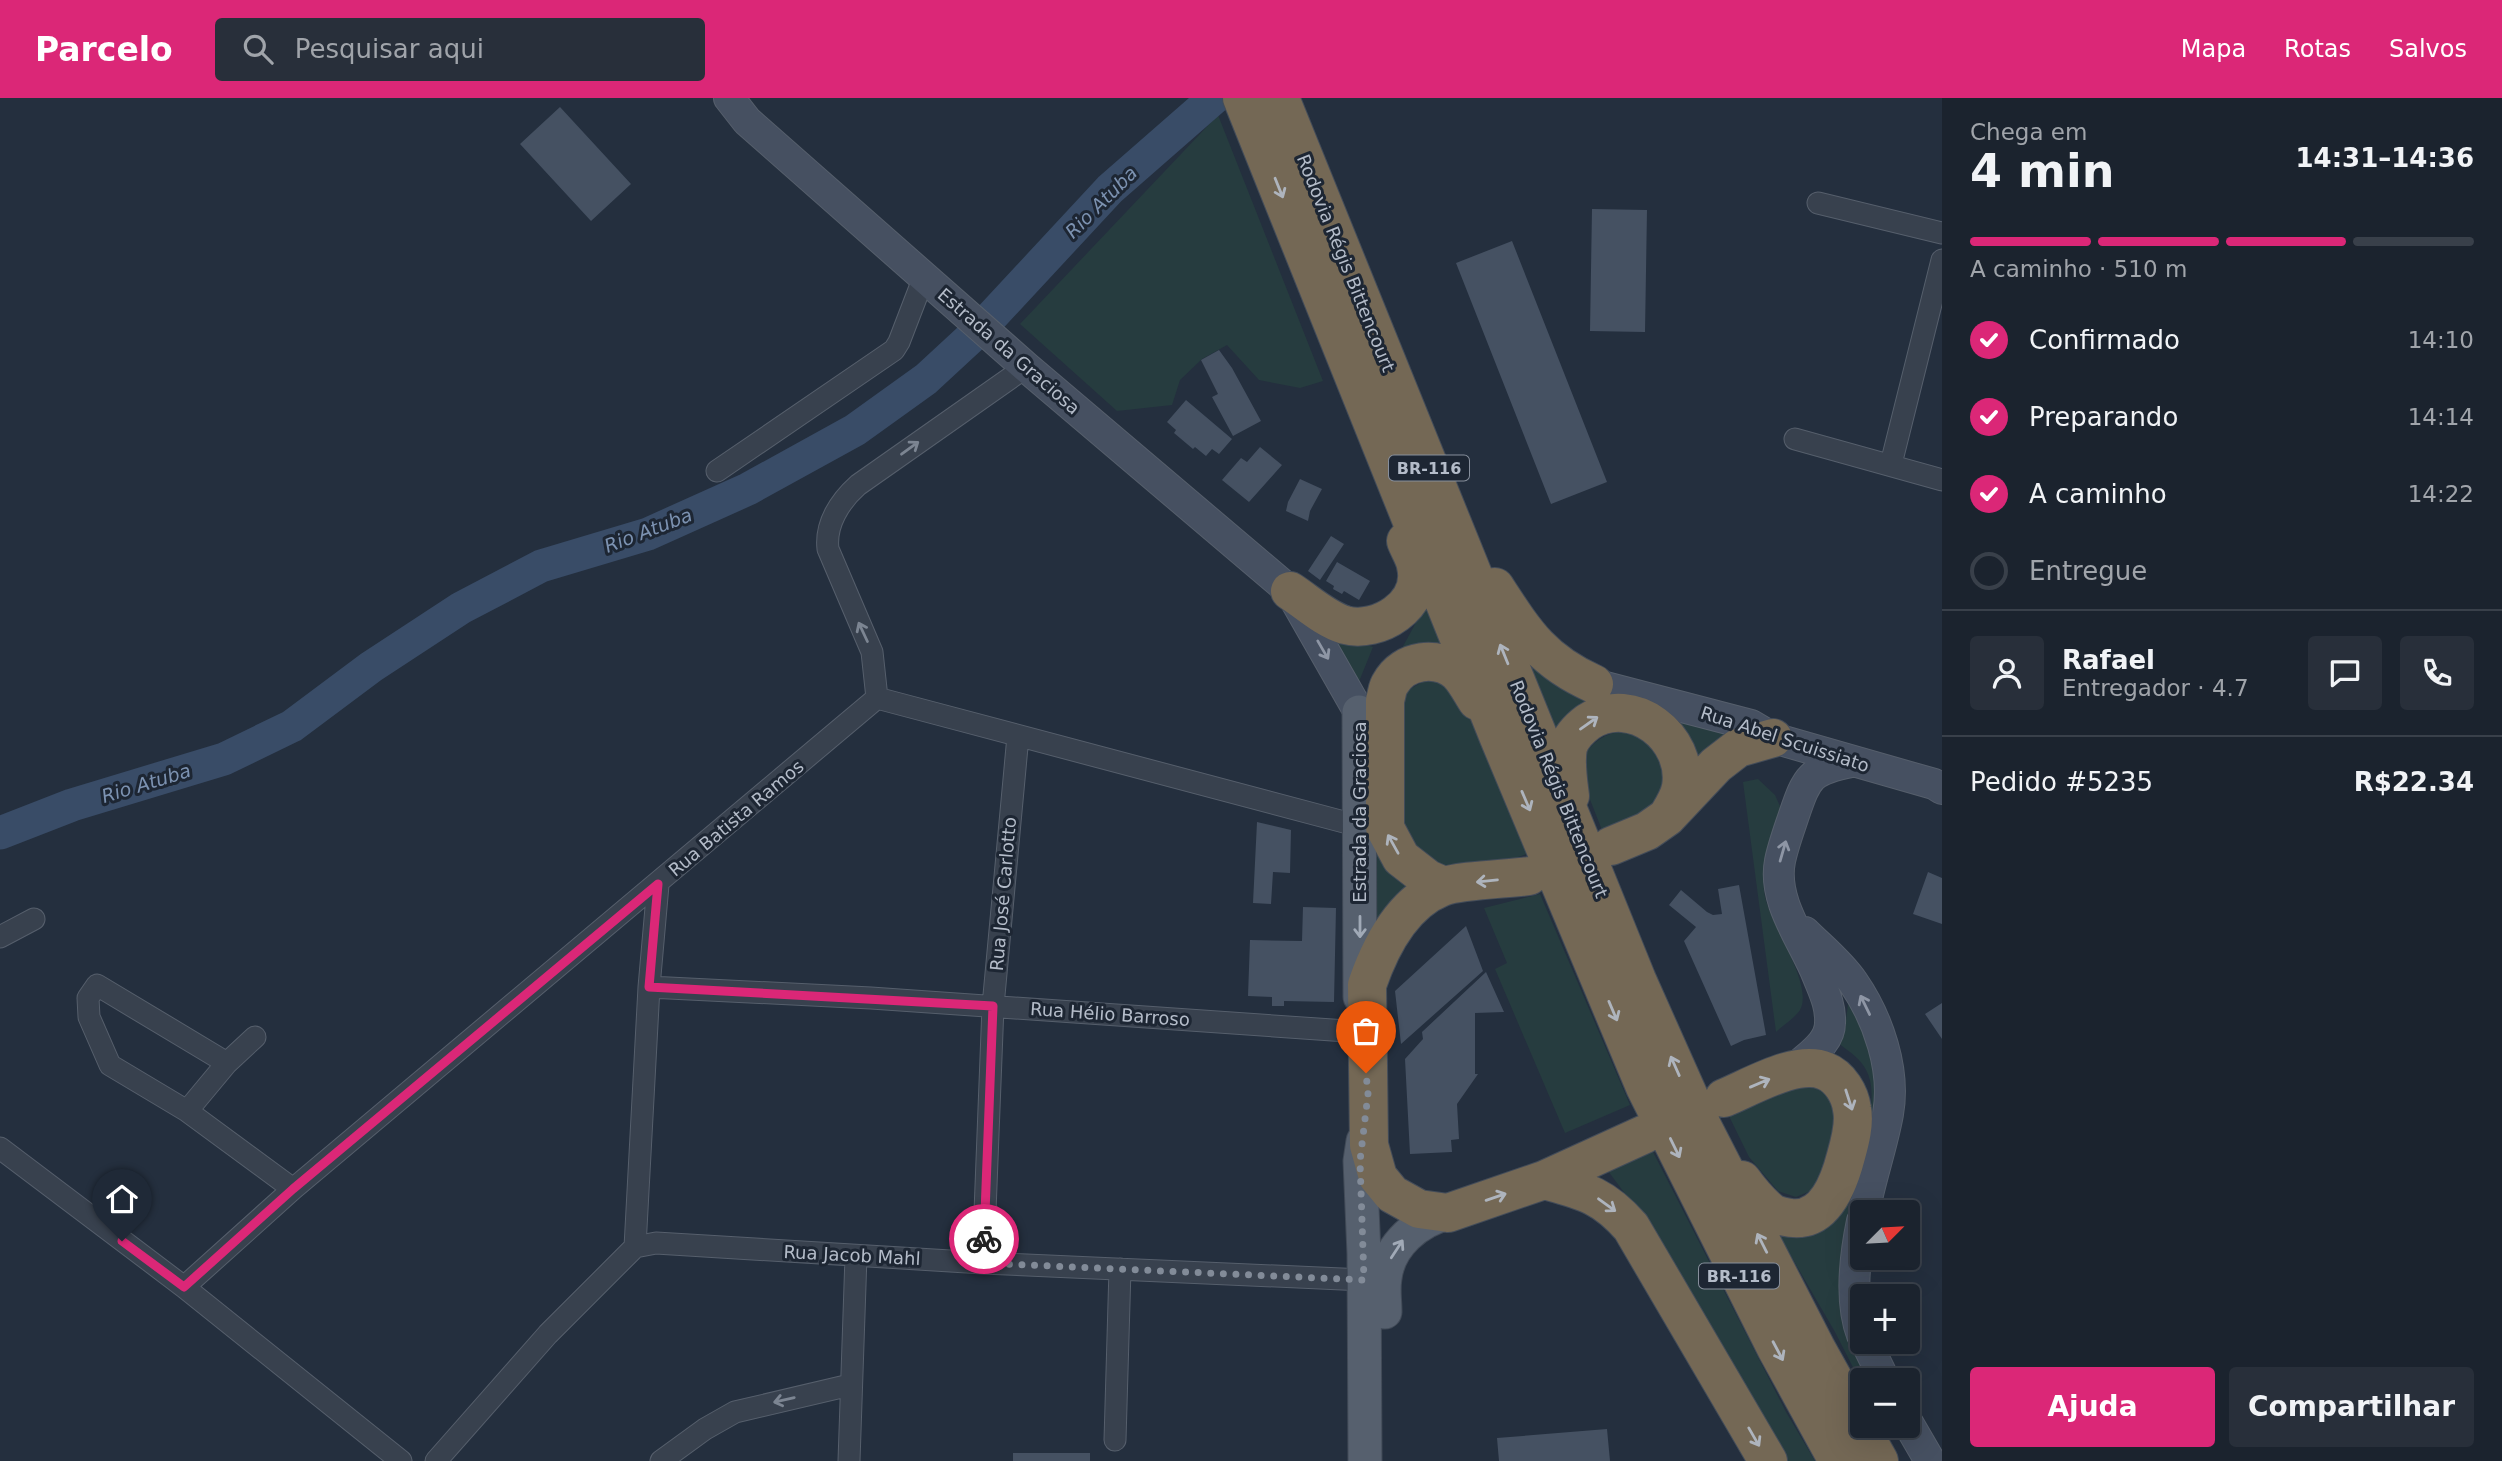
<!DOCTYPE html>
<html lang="pt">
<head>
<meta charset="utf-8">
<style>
  body { margin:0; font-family:"DejaVu Sans",sans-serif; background:#282f3a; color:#f1f3f6; height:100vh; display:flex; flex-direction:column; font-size:26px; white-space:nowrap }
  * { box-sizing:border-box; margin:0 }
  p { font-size:23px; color:#a0a4aa }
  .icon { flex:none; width:38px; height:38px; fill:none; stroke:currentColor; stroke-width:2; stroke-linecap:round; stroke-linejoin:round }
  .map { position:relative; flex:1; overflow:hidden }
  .side { display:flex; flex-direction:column; background:#1b232e; width:560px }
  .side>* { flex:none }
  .needle { width:46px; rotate:66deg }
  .fabs { position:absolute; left:1850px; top:1102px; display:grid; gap:14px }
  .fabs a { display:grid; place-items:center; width:70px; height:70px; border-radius:7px; background:#1b232e; box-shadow:0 7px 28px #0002,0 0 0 2px #39404a; font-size:35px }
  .pin { position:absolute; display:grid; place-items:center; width:60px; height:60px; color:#fff; margin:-72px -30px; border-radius:50% 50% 50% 0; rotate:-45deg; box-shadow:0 0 7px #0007 }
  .pin .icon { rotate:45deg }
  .courier { position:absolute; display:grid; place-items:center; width:70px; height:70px; margin:-35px; border:5px solid #db2777; border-radius:50%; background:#fff; color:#222; box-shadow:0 2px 9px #0007 }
  .overview em { font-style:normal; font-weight:700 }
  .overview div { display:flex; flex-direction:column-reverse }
  .overview { display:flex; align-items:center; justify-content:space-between; height:119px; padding:0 28px }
  h1 { font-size:46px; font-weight:700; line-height:52px }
  .bar { display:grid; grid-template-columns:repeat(4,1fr); gap:10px 7px; align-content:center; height:84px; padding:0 28px }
  .bar i { height:9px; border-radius:5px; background:#39404a }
  .bar .active { background:#db2777 }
  .bar p { grid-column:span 4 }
  .line { display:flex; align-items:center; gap:18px; padding:0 28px; border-top:2px solid #39404a }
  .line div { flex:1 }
  .round { display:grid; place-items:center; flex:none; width:74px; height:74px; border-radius:7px; background:#282f3a }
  ol { padding:0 28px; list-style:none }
  li { display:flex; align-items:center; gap:21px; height:77px }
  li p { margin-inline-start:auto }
  li .icon { padding:7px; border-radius:50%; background:#db2777; color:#fff; stroke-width:4 }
  li:last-child { color:#a0a4aa }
  li i { width:38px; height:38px; border:4px solid #39404a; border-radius:50% }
  .primary-button { display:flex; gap:14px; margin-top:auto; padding:14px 28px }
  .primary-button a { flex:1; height:80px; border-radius:7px; background:#db2777; color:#fff; font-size:28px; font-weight:700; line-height:80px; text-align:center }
  .primary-button a+a { background:#282f3a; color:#f1f3f6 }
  header { display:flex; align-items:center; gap:42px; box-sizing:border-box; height:98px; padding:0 35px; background:#db2777; color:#fff }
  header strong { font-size:33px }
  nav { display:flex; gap:38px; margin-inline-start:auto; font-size:24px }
  .search { width:490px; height:63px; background:#282f3a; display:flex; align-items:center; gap:18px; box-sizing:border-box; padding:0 24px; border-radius:7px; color:#a0a4aa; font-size:26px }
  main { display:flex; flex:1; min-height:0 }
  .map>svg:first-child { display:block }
</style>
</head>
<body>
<header>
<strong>Parcelo</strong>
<div class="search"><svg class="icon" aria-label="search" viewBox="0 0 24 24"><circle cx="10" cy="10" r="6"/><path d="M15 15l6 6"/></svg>Pesquisar aqui</div>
<nav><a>Mapa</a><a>Rotas</a><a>Salvos</a></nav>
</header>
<main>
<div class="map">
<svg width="1942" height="1363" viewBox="0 0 1942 1363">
  <rect width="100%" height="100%" fill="#242f3e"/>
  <!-- green -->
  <path fill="#263c3f" d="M1218 17 1323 283 1300 290 1259 282 1227 247 1202 261 1180 282 1172 307 1117 313 1020 226Z
    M1431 497 1456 560 1401 552Z
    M1330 535 1373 549 1358 586Z
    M1515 544 1616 603 1560 642Z
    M1429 580 1461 597 1527 756 1478 774 1427 767 1398 732 1400 606 1407 593Z
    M1653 610 1731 630 1703 666Z
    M1621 633 1636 636 1658 656 1666 686 1656 709 1602 732 1589 699 1585 656C1595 642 1604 637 1621 633Z
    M1758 681 1775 697 1783 715C1775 741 1759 771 1765 799 1771 826 1814 888 1800 912 1795 920 1783 927 1776 934L1743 684Z
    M1371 744C1381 766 1392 782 1414 793L1377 841Z
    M1540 796 1630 1007 1565 1035 1495 871 1507 865 1484 810Z
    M1849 898 1872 946 1882 997 1852 1112 1871 1283H1862V1287L1835 1234 1773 1127 1853 1078C1861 1046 1884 995 1863 967 1857 958 1847 952 1838 945L1845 930Z
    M1796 985 1818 987 1832 999 1837 1040 1813 1092 1796 1099 1778 1093 1749 1059 1728 1016Z
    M1653 1054 1786 1314 1815 1363H1782L1653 1133 1608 1073Z"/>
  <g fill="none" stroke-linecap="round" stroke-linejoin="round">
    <!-- river -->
    <path stroke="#394c67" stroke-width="33" d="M0 735 72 707 224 661 292 628 371 569 461 510 541 468 648 436 748 391 855 332 926 281 979 232 1110 91 1214 0"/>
  </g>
  <!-- building -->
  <path fill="#455162" d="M560 9 631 86 591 123 520 46Z
    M1592 111 1647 112 1645 234 1590 233Z
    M1512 143 1607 384 1551 406 1456 165Z
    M1219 252 1232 270 1261 323 1233 338 1212 299 1218 296 1201 262Z
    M1186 302 1232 341 1219 356 1212 351 1206 358 1195 349 1193 351 1174 335 1176 332 1167 324Z
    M1260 349 1282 367 1249 404 1222 382 1241 360 1247 364Z
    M1300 381 1322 391 1310 413 1308 423 1286 413 1288 404Z
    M1331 438 1344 446 1320 482 1308 473Z
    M1337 464 1370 483 1359 502 1344 493 1342 496 1333 491 1334 488 1326 483Z
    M1257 724 1291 732 1290 775 1273 774 1271 806 1253 805Z
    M1928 774 1942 780V826L1913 816Z
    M1739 787 1766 937 1744 942 1731 948 1684 843 1696 829 1669 807 1681 792 1707 814 1713 817 1722 816 1718 791Z
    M1303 809 1336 810 1334 904 1284 903V908H1272V899L1248 898 1250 842 1302 843Z
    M1466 828 1483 873 1401 946 1395 893Z
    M1486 874 1504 914 1475 915V976H1478L1457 1006 1459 1041 1451 1042 1452 1054 1410 1056 1405 961 1423 941 1422 934Z
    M1942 905V941L1925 916Z
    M1607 1331 1610 1363H1499L1497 1340Z
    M1013 1355H1090V1363H1013Z"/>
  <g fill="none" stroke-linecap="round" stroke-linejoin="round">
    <defs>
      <path id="street" d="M1818 105 1942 135
        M1795 341 1942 382
        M1891 366 1942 162
        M717 373 894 252 899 244 924 179
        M877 600 872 554 828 451C825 426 840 403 858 387L1026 269
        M0 839 34 821
        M649 889 871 900 1361 934
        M227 965 97 887 88 900 89 919 110 967 187 1013 293 1091
        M187 1013 227 965 255 939
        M0 1050 184 1189 401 1363
        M635 1149 656 1145 983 1165 1364 1182
        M983 1165 993 908 1018 638
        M184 1189 293 1091 877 600 1359 728
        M1115 1342 1120 1171
        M436 1363 548 1236 635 1149 649 889 658 787
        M661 1363 705 1331 735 1314 850 1287
        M849 1363 856 1158"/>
      <path id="secondary" d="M729 0 747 23 1026 269 1290 493 1359 614
        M1594 586 1751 627 1773 640 1934 686 1942 691
        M1805 834C1821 850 1840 865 1853 884 1878 920 1896 972 1888 1016 1882 1049 1870 1082 1864 1115
        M1796 970C1809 957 1830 945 1830 925 1831 908 1824 894 1818 879 1804 843 1772 804 1780 763 1783 748 1789 732 1794 717 1807 679 1810 672 1851 664
        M1862 1123C1855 1157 1849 1203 1862 1237
        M1866 1244 1885 1283
        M1908 1325 1930 1363"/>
      <path id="primary" d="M1359 614 1360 899
        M1363 1043 1360 1063 1364 1156 1365 1363
        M1385 1214C1385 1203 1383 1191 1385 1180 1389 1146 1418 1123 1448 1115"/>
      <path id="highway" d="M1242 0 1499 640 1645 989 1776 1250 1838 1363
        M1280 0 1637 882 1703 1030 1816 1250 1879 1363
        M1495 489C1525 535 1542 563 1594 586
        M1290 493C1307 504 1325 521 1345 527 1378 536 1425 507 1416 468 1415 460 1409 451 1406 443
        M1570 698C1568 682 1565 665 1568 649 1571 639 1580 630 1588 624 1633 595 1689 640 1681 689 1679 700 1673 709 1667 719
        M1611 748 1647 733 1667 719 1716 667 1738 650 1773 640
        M1529 778C1508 781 1460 782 1442 789 1402 805 1380 849 1367 887L1369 1047 1378 1079 1392 1096 1419 1111 1448 1115 1544 1082 1645 1036
        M1444 788 1428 781 1401 760 1385 730V602C1387 597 1387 590 1390 586 1403 561 1438 557 1458 575 1466 583 1471 594 1477 603
        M1724 1000C1751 989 1797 961 1825 973 1840 979 1850 996 1852 1011 1855 1025 1850 1044 1846 1058 1839 1085 1825 1124 1791 1120 1784 1119 1777 1118 1771 1114 1760 1105 1750 1093 1742 1082
        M1544 1082C1584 1093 1603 1097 1631 1129L1768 1363"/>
    </defs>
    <!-- street casing -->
    <use href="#street" stroke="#565f6c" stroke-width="23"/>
    <!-- secondary casing -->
    <use href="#secondary" stroke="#565f6c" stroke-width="32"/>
    <!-- primary casing -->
    <use href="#primary" stroke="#414a57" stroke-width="35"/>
    <!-- highway casing -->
    <use href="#highway" stroke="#434c59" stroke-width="40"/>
    <!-- street -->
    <use href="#street" stroke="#38414e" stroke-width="21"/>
    <!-- secondary -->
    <use href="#secondary" stroke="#465061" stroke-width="30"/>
    <!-- primary -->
    <use href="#primary" stroke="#56606e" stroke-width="33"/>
    <!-- highway -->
    <use href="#highway" stroke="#746855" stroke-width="38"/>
  </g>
  <!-- one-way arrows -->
  <defs><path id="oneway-shaft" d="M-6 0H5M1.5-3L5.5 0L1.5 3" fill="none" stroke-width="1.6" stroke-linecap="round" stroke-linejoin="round" transform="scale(1.75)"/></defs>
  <g stroke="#aeb4bd">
    <use href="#oneway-shaft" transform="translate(1279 90) rotate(68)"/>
    <use href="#oneway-shaft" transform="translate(1504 556) rotate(-112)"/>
    <use href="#oneway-shaft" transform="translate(1589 625) rotate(-35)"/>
    <use href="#oneway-shaft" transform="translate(1526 703) rotate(67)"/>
    <use href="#oneway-shaft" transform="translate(1393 746) rotate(-119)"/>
    <use href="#oneway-shaft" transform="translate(1487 783) rotate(174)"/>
    <use href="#oneway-shaft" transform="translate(1613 913) rotate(67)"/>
    <use href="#oneway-shaft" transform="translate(1675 968) rotate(-114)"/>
    <use href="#oneway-shaft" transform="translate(1760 985) rotate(-23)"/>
    <use href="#oneway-shaft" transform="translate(1849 1002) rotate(72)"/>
    <use href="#oneway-shaft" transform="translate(1675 1050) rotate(64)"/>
    <use href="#oneway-shaft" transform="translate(1496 1099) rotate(-19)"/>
    <use href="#oneway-shaft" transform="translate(1607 1107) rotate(36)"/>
    <use href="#oneway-shaft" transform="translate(1762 1145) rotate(-117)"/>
    <use href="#oneway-shaft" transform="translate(1778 1253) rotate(62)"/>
    <use href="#oneway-shaft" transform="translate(1754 1339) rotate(60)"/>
  </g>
  <g stroke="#7c8592">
    <use href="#oneway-shaft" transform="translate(910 350) rotate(-36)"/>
    <use href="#oneway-shaft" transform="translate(863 534) rotate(-115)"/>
    <use href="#oneway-shaft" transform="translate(784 1302) rotate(167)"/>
  </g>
  <g stroke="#8e96a5">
    <use href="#oneway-shaft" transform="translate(1323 552) rotate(60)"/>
    <use href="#oneway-shaft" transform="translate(1783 753) rotate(-74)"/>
    <use href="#oneway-shaft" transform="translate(1865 907) rotate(-116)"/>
  </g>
  <g stroke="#a1aab7">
    <use href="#oneway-shaft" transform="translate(1360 829) rotate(90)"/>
    <use href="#oneway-shaft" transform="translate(1397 1151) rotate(-57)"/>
  </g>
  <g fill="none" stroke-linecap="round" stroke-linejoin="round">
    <!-- done -->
    <path stroke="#828b98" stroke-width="7" stroke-dasharray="0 12.6" d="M984 1141 983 1165 1364 1182 1360 1063 1368 996 1366 975"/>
    <!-- route -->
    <path stroke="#db2777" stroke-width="9" d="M122 1143 184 1189 293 1091 658 786 649 889 993 908 984 1141"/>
  </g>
  <g text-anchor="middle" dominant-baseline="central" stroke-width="6" stroke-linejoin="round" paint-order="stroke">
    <!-- shield labels -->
    <g fill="#1d2633" stroke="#878f9c" stroke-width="2">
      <rect x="1389" y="357.5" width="80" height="25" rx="5"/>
      <rect x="1699" y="1165.5" width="80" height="25" rx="5"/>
    </g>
    <g font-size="16" font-weight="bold" fill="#b4bcc9">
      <text x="1429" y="370">BR-116</text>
      <text x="1739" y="1178">BR-116</text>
    </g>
    <!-- street labels -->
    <g font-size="18" fill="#b4bcc9" stroke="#1d2633">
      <text transform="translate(1346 165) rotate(68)">Rodovia Régis Bittencourt</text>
      <text transform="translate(1009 253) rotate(41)">Estrada da Graciosa</text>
      <text transform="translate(1785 641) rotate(18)">Rua Abel Scuissiato</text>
      <text transform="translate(1559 691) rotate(68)">Rodovia Régis Bittencourt</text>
      <text transform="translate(1359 714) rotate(-90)">Estrada da Graciosa</text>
      <text transform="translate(736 720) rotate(-40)">Rua Batista Ramos</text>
      <text transform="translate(1003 796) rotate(-85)">Rua José Carlotto</text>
      <text transform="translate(1110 916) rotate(4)">Rua Hélio Barroso</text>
      <text transform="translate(852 1157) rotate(3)">Rua Jacob Mahl</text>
    </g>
    <!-- water labels -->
    <g font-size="19" font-style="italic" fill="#7c92b1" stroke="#1d2633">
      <text transform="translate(1101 104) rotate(-45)">Rio Atuba</text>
      <text transform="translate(648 432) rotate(-21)">Rio Atuba</text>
      <text transform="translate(146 685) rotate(-17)">Rio Atuba</text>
    </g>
  </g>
</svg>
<div class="fabs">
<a><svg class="needle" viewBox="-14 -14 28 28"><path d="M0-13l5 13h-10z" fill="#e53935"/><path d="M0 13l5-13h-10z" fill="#a0a4aa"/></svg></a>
<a>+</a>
<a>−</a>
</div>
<div class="pin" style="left:1366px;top:975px;background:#ea580c"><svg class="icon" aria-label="bag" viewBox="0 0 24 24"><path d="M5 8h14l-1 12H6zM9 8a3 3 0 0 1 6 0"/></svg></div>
<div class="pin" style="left:122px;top:1143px;background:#1f2937"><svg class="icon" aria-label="home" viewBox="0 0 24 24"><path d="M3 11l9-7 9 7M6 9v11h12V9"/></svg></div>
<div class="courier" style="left:984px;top:1141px"><svg class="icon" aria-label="bike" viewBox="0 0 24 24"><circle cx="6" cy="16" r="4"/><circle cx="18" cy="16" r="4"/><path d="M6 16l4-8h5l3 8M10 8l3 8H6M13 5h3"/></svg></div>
</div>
<section class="side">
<div class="overview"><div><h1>4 min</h1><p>Chega em</p></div><em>14:31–14:36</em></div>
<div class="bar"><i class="active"></i><i class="active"></i><i class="active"></i><i></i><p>A caminho · 510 m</p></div>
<ol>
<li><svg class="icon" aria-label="check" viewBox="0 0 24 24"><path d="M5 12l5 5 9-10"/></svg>Confirmado<p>14:10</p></li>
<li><svg class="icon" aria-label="check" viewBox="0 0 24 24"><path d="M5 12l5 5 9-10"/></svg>Preparando<p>14:14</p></li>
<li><svg class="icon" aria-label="check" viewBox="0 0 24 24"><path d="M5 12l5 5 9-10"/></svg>A caminho<p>14:22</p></li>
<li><i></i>Entregue</li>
</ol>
<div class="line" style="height:126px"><a class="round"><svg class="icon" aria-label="person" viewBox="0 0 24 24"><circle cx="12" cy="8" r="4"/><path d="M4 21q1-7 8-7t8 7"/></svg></a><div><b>Rafael</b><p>Entregador · 4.7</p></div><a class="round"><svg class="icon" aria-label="chat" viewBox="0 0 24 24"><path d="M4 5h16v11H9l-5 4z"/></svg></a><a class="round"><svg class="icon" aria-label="phone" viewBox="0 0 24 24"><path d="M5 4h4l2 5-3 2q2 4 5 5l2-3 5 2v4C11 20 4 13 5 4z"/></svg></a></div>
<div class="line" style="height:91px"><div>Pedido #5235</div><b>R$22.34</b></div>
<div class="primary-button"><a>Ajuda</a><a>Compartilhar</a></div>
</section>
</main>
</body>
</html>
